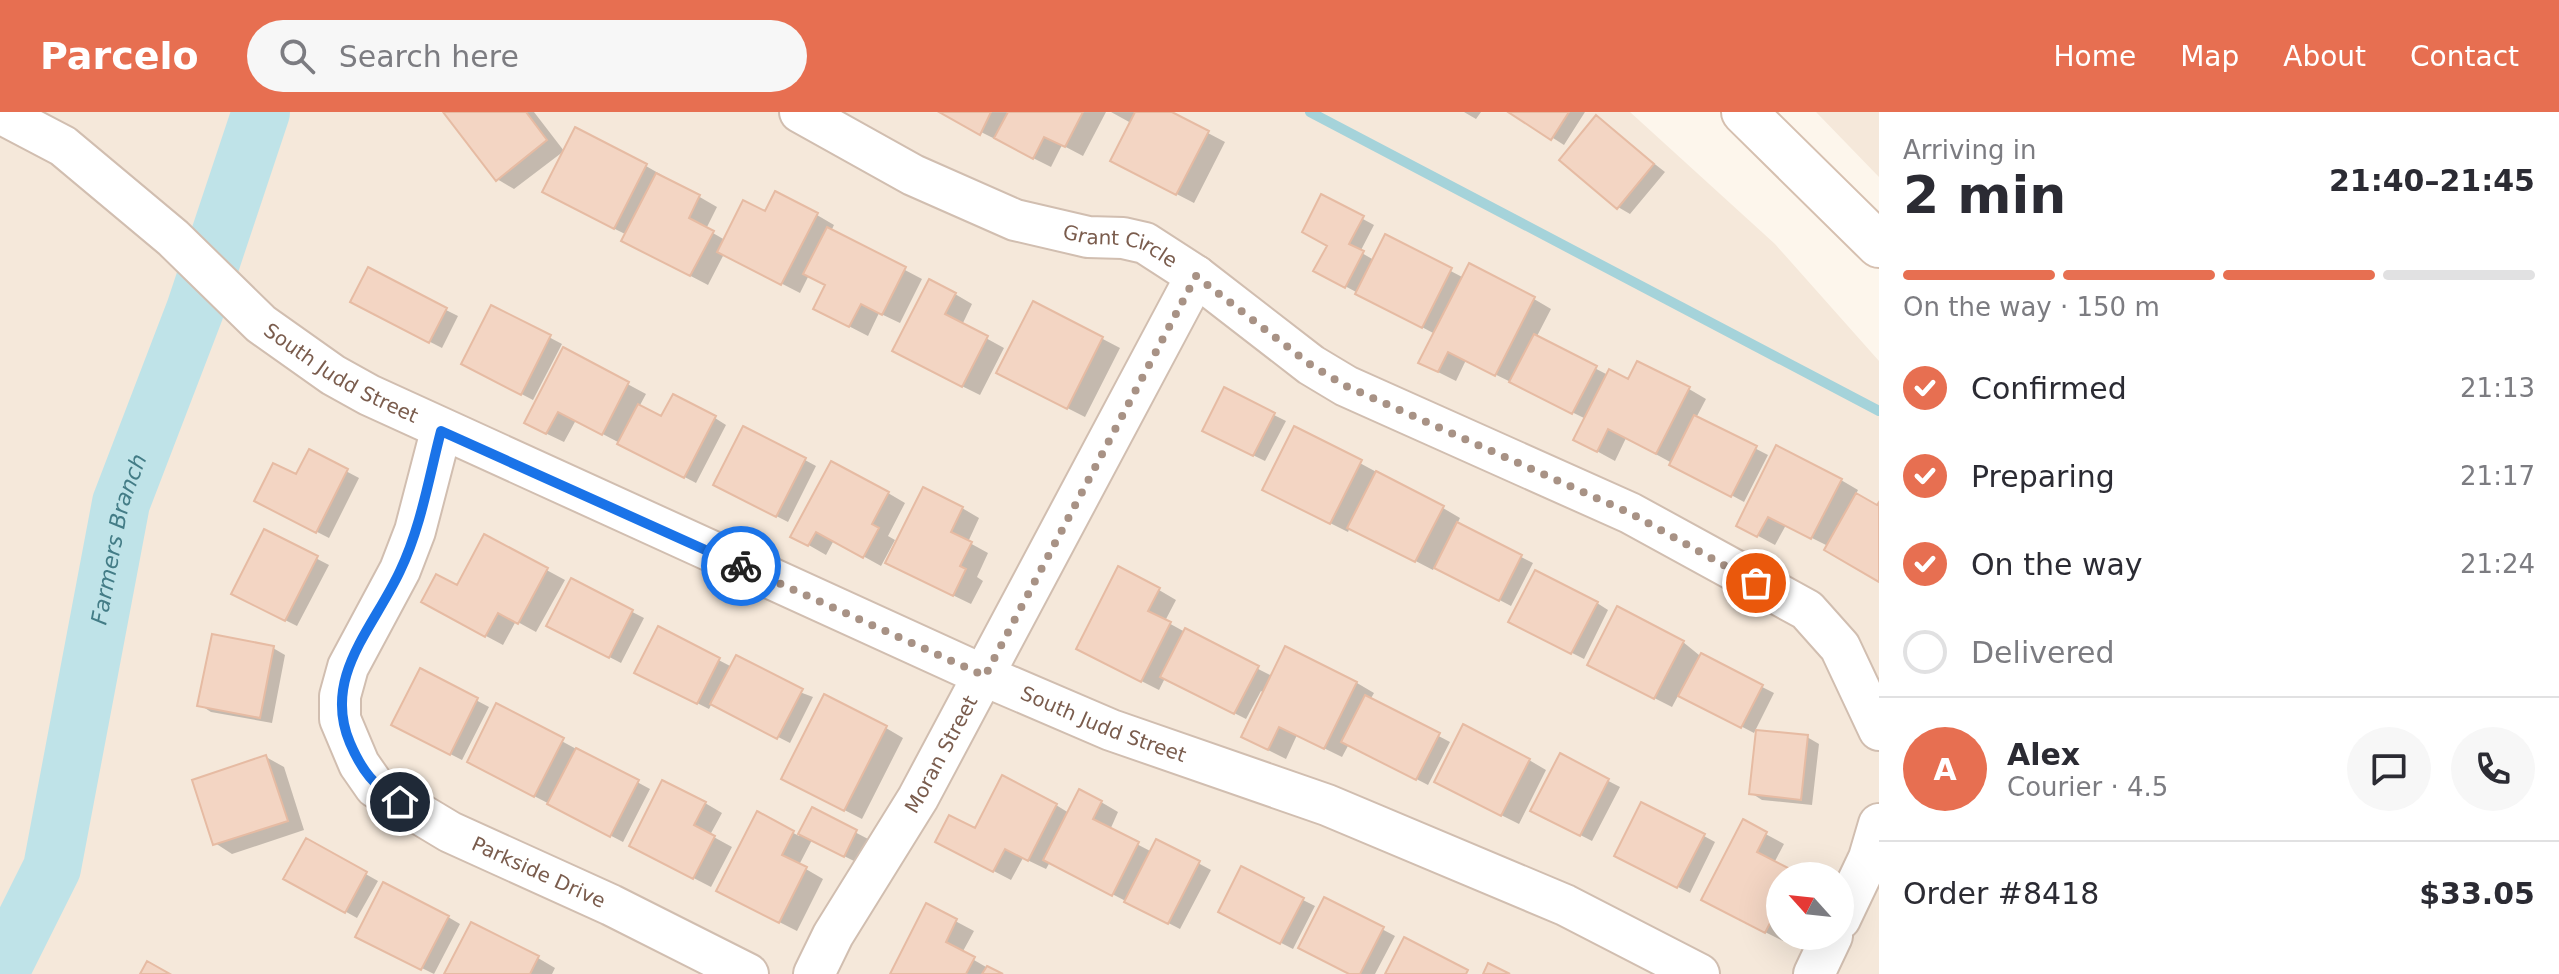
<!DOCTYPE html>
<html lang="en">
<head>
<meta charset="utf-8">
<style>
  body { margin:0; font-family:"DejaVu Sans",sans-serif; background:#f7f7f7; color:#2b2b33; height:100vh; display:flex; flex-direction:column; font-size:30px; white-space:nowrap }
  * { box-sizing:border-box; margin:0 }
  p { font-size:26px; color:#7c7c81 }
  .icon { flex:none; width:44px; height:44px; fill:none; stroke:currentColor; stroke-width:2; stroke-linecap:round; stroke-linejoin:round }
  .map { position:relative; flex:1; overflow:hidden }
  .details { display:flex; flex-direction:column; background:#fff; width:680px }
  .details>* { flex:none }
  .needle { width:52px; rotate:297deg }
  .fabs { position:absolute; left:1766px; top:750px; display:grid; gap:16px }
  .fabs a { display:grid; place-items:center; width:88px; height:88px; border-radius:50%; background:#fff; box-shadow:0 8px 32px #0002; font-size:40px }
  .pin { position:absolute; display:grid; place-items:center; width:68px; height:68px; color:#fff; margin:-34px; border:4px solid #fff; border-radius:50%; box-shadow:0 2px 8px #0007 }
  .courier { position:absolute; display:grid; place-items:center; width:80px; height:80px; margin:-40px; border:6px solid #1a73e8; border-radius:50%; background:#fff; color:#222; box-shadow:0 2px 10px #0007 }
  .head em { font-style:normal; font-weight:800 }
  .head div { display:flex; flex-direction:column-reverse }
  .head { display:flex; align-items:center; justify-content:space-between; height:136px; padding:0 24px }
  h1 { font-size:52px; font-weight:800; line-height:60px }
  .bar { display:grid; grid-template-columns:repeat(4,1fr); gap:12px 8px; align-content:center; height:96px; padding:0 24px }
  .bar i { height:10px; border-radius:6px; background:#e1e1e2 }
  .bar .on { background:#e76f51 }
  .bar p { grid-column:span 4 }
  .line { display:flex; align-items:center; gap:20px; padding:0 24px; border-top:2px solid #e1e1e2 }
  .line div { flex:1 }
  .round { display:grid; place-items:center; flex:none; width:84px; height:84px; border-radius:42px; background:#f7f7f7 }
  ol { padding:0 24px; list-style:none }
  li { display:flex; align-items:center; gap:24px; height:88px }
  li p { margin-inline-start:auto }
  li .icon { padding:8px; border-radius:50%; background:#e76f51; color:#fff; stroke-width:4 }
  li:last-child { color:#7c7c81 }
  li i { width:44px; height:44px; border:4px solid #e1e1e2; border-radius:50% }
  header { display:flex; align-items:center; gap:48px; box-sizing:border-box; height:112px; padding:0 40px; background:#e76f51; color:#fff }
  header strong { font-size:38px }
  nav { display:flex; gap:44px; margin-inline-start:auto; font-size:28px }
  .search { width:560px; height:72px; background:#f7f7f7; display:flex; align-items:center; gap:20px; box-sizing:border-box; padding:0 28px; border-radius:44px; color:#7c7c81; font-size:30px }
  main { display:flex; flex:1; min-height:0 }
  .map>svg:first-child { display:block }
</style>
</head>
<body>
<header>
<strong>Parcelo</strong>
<div class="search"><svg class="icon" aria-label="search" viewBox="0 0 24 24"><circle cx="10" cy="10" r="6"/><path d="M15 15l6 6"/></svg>Search here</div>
<nav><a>Home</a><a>Map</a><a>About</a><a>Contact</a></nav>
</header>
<main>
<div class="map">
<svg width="1879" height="862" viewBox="0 0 1879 862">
  <rect width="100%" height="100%" fill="#fdf6ec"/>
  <!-- residential -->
  <path fill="#f5e8da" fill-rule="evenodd" d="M0 0H1630L1775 132 1879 249V862H0ZM1780 764H1840V824H1780Z
    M1816 0H1879V65Z"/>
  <!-- shadow -->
  <path fill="#0003" d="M445 0H534L564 39 514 77 497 67Z
    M941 0H1106L1083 44 1062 33 1051 55Z
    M1111 0H1168L1225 30 1194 91 1130 58 1131 11Z
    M1464 0H1481L1476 7Z
    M1512 0H1585L1564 33Z
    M1596 6 1665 60 1630 102 1618 95Z
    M646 54 717 95 706 117 725 128 766 101 817 103 834 113 831 119 922 167 900 211 879 201 868 224 833 206 827 173 809 163 800 181 724 142 708 173 641 138 627 123 561 90Z
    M1322 85 1374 113 1360 140 1374 148 1386 125 1464 166 1534 187 1551 197 1536 226 1608 263 1629 270 1689 277 1706 287 1696 306 1768 343 1744 390 1626 326 1615 349 1593 337 1586 307 1466 248 1456 269 1438 260 1435 222 1328 165 1330 133Z
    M955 182 972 192 962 213 1004 236 980 283 911 249Z
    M1034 191 1120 236 1085 305 1016 270Z
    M492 195 562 232 533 288 475 258Z
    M364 196 446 198 458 204 442 236Z
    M564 238 646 282 639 295 662 307 715 306 726 313 696 371 576 308 564 330 543 320Z
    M1274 303 1286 309 1265 349 1216 325Z
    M1295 316 1443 396 1460 406 1457 412 1533 451 1511 494 1435 454 1433 458 1350 415 1348 420 1282 387Z
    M310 340 359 366 329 426 268 395 297 365Z
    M805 348 816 354 788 410 727 379Z
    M1841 368 1858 378 1856 382 1879 394V468L1828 434 1786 413 1775 433 1738 413Z
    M888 381 905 391 888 424 895 428 881 454 834 428 826 443 793 424Z
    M962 396 979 406 968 430 988 441 977 465 983 469 971 492 905 460Z
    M265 420 329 453 297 514 245 488Z
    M485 425 565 468 536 520 516 509 503 533 441 500Z
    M572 469 644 506 621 551 561 520Z
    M1159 478 1176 488 1165 509 1185 520 1272 564 1286 537 1357 571 1374 581 1370 588 1450 630 1428 673 1349 632 1342 645 1297 623 1286 647 1260 634 1264 581 1261 579 1246 607 1165 566 1159 578 1096 546Z
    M1597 491 1608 498 1584 547 1523 516Z
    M659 517 732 555 813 585 790 631 712 591 709 597 649 567Z
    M1683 530 1699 543 1774 581 1754 621 1679 582 1672 595 1607 562Z
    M273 536 285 543 272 611 211 600 200 593Z
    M421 559 489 595 462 648 405 619Z
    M497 594 650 677 623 730 486 659Z
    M886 616 903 626 862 707 801 676Z
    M1807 625 1819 632 1812 693 1762 688 1751 681Z
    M1560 644 1620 675 1592 729 1545 705Z
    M266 645 284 655 304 718 232 742 215 731Z
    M1529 648 1546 658 1519 712 1453 679Z
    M1101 690 1118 700 1110 718 1152 740 1157 729 1211 758 1180 817 1050 750 1046 757 1023 746 1011 768 955 739 976 719 1056 693 1069 701Z
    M705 691 722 701 710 723 732 735 711 775 649 743Z
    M813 698 868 727 856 750 812 728 799 753 823 767 797 819 736 788 757 702 799 724Z
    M1743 710 1784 732 1774 751 1798 764H1780V824H1785L1783 829 1721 798Z
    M1704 724 1715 730 1690 781 1628 750Z
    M307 729 378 769 357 806 286 766Z
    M1325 787 1395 824 1375 862H1351Z
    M1303 788 1315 794 1293 837 1232 806Z
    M927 794 974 819 962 841 998 862H892Z
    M448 805 460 812 434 862 369 830Z
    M538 846 555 856 552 862H446Z"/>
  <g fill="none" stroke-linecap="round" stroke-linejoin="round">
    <!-- stream -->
    <path stroke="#a5d3da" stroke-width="10" d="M1310 0 1879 299"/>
    <!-- river -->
    <path stroke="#bfe3e8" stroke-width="58" id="s1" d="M0 860 52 756 121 391 195 198 261 0"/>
  </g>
  <!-- building -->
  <path fill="#f3d5c3" stroke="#e6bba3" stroke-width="2" d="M443 0H526L547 28 496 69Z
    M939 0H991L980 23Z
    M1008 0H1083L1065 35 1044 25 1033 47 994 26Z
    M1135 0H1172L1209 19 1176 83 1110 49Z
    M1508 0H1569L1551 28Z
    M1596 3 1654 52 1617 97 1559 48Z
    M575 15 647 52 614 117 542 80Z
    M656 61 700 83 689 106 714 119 690 164 621 129Z
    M775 79 818 101 781 173 717 140 743 88 765 99Z
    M1321 82 1364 104 1349 132 1364 139 1345 176 1313 159 1327 134 1302 120Z
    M827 115 906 155 882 203 861 192 849 215 813 197 825 173 803 162Z
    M1385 122 1452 156 1422 216 1355 182Z
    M1469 151 1535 185 1495 264 1448 240 1438 260 1418 251Z
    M368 155 447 196 429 231 350 190Z
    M929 167 956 181 945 202 988 224 962 275 892 239Z
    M1033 189 1103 225 1067 297 996 261Z
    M491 193 551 223 521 283 461 252Z
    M1534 222 1597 254 1572 302 1509 270Z
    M563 235 629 270 602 323 558 300 546 322 524 311Z
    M1637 249 1690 275 1656 342 1608 317 1597 340 1573 328 1609 257 1628 267Z
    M1224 275 1275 301 1253 344 1202 319Z
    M673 282 716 304 684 366 617 332 638 292 661 304Z
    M1694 303 1757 334 1731 385 1669 353Z
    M743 314 806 346 776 405 713 373Z
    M1294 314 1362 348 1330 412 1262 378Z
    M1776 333 1842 367 1811 427 1768 405 1757 425 1736 414Z
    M309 337 348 357 316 421 254 389 273 351 296 362Z
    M831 349 889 380 872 412 879 416 863 446 816 420 808 434 790 425Z
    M1376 359 1444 394 1415 450 1347 416Z
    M923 375 963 395 951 420 972 430 960 454 966 457 953 484 885 451Z
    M1856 381 1877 393 1879 390V470L1824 438Z
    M1457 410 1522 443 1499 489 1434 456Z
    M264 417 318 444 285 509 231 482Z
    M484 422 548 456 518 512 498 501 485 525 421 490 436 462 457 473Z
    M1118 454 1160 476 1148 499 1171 510 1141 570 1076 537Z
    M1535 458 1598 490 1571 542 1508 510Z
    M571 466 633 498 609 546 546 514Z
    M1617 494 1684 529 1654 587 1587 553Z
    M658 514 720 546 697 592 634 561Z
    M1185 516 1259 554 1234 602 1160 565Z
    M212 522 274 534 260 606 197 594Z
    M1285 534 1357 570 1324 637 1279 615 1268 638 1241 625Z
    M1701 541 1763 573 1741 616 1678 584Z
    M736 543 803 577 777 627 710 592Z
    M420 556 478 586 450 643 391 613Z
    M824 582 887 614 844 699 781 667Z
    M1365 583 1440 621 1416 668 1341 630Z
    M496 591 564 626 534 685 467 650Z
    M1463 612 1530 647 1501 704 1434 670Z
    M1756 618 1808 623 1801 688 1749 682Z
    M576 636 639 668 610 725 547 692Z
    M1560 641 1609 667 1580 724 1530 699Z
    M266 643 288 709 213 733 192 668Z
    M1002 663 1057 692 1028 749 1005 737 993 760 935 730 949 703 975 716Z
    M662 668 706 690 694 713 715 724 693 767 629 734Z
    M1079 677 1102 689 1093 707 1139 730 1112 784 1043 748Z
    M1641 690 1705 722 1677 776 1614 744Z
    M812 695 857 718 844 745 798 722Z
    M757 699 794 719 782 743 807 755 779 811 716 779Z
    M1743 707 1767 720 1757 740 1796 760 1794 764H1780V791L1765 821 1701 788Z
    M306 726 367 760 345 801 283 767Z
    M1156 727 1200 749 1168 812 1124 790Z
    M1241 754 1304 786 1280 832 1218 800Z
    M383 770 449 804 421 858 355 825Z
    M1324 785 1384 815 1360 862H1349L1298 836Z
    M926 791 957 807 946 830 975 845 966 862H890Z
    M471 810 539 844 530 862H444Z
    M1404 825 1468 858 1466 862H1385Z
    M147 849 170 862H140Z
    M1488 851 1510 862H1483Z
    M987 854 1003 862H982Z"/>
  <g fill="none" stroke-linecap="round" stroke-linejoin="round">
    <defs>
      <g id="minor">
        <path id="s2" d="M800 0 913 63 1015 108 1088 125 1123 126 1145 131 1196 164 1311 253 1346 274 1630 401 1807 498 1840 535 1879 618"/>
        <path id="s3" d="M0 1 63 34 173 126 261 212 333 263 369 283 985 564 1111 618 1327 693 1565 793 1699 862"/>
        <path id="s4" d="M441 319 415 419 400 458 348 555 340 584V607L359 652 375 675 450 720 611 793 748 862"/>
        <path d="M1840 807 1869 746 1879 712"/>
        <path id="s5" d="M814 862 833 823 918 686 1196 164"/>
        <path d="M1814 862 1832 824"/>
      </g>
      <path id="secondary" d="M1744 0 1879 133"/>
    </defs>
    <!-- minor casing -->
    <use href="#minor" stroke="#d1beb0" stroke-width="44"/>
    <!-- secondary casing -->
    <use href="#secondary" stroke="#d6c0b0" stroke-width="48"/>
    <!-- minor -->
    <use href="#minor" stroke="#fff" stroke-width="40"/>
    <!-- secondary -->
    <use href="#secondary" stroke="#fff" stroke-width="44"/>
  </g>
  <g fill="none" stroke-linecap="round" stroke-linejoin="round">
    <!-- done -->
    <path stroke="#a89285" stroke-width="8" stroke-dasharray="0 14.4" d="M741 454 985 564 1196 164 1311 253 1346 274 1630 401 1756 471"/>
    <!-- route -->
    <path stroke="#1a73e8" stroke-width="10" d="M400 690C374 674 362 659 350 631 322 565 373 517 400 459 421 415 429 365 441 319L741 454"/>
  </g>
  <g text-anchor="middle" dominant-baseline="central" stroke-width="8" stroke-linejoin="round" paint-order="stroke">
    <!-- street labels -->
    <g font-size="20" fill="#7a5c4d" stroke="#fffaf3">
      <text stroke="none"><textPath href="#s2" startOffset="350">Grant Circle</textPath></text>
      <text stroke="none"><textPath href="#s3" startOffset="432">South Judd Street</textPath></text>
      <text stroke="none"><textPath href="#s3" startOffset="1272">South Judd Street</textPath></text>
      <text stroke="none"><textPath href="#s5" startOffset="254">Moran Street</textPath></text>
      <text stroke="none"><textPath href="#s4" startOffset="570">Parkside Drive</textPath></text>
    </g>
    <!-- water labels -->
    <g font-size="22" font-style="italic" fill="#437c86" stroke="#fffaf3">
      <text stroke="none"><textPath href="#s1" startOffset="452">Farmers Branch</textPath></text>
    </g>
  </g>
</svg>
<div class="fabs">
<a><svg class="needle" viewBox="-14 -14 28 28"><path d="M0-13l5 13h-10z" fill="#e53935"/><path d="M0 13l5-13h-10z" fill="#7c7c81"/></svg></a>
</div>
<div class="pin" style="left:1756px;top:471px;background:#ea580c"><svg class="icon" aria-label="bag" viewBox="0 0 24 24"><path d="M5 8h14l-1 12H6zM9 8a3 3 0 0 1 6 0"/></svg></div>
<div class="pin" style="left:400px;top:690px;background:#1f2937"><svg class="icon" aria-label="home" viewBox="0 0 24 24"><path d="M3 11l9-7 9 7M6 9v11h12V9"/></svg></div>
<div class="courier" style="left:741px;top:454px"><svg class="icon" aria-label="bike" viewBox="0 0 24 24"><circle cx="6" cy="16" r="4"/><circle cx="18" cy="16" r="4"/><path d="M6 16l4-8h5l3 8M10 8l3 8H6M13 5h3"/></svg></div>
</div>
<section class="details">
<div class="head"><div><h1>2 min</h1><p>Arriving in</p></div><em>21:40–21:45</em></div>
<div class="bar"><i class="on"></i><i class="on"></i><i class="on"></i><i></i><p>On the way · 150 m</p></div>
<ol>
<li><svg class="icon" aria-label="check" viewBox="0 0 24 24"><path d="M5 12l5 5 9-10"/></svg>Confirmed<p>21:13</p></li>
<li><svg class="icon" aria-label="check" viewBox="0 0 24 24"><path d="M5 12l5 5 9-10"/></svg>Preparing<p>21:17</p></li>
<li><svg class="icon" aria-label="check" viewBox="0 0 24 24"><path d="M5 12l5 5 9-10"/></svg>On the way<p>21:24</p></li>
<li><i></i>Delivered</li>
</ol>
<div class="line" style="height:144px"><b class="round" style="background:#e76f51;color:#fff">A</b><div><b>Alex</b><p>Courier · 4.5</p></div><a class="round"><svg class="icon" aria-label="chat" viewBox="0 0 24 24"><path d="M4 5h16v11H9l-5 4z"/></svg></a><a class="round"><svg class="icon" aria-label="phone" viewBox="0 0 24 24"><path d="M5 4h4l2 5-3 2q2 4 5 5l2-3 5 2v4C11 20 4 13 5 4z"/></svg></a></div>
<div class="line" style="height:104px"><div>Order #8418</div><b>$33.05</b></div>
</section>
</main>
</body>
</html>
